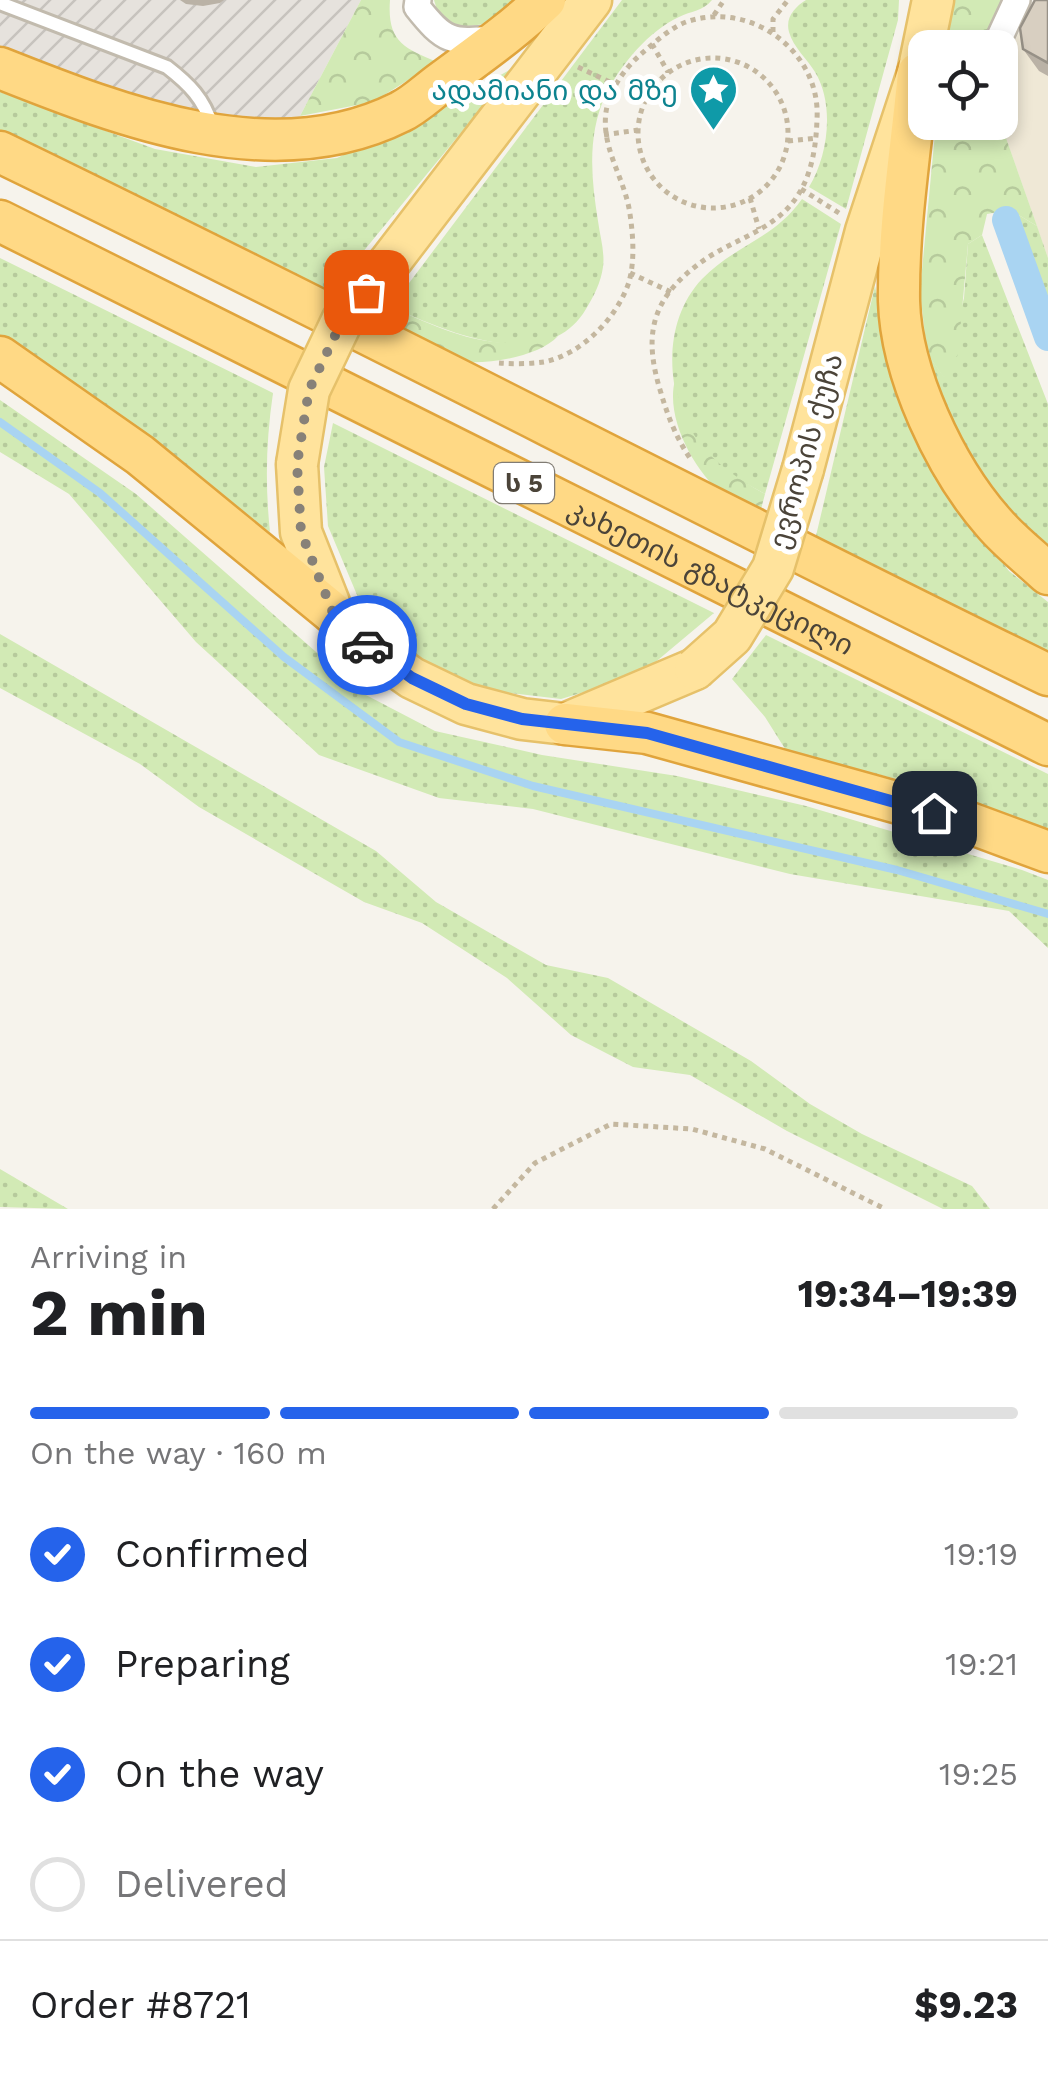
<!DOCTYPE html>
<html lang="en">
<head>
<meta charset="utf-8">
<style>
  body { margin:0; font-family:"Work Sans","Noto Sans Georgian",sans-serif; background:#f6f6f6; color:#202124; height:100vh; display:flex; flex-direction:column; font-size:38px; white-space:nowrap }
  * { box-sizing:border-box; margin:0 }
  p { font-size:32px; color:#757577 }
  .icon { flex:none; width:55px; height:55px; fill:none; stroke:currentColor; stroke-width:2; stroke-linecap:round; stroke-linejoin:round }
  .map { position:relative; height:1209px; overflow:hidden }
  .details { display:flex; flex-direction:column; background:#fff; flex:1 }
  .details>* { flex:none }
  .controls { position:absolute; left:908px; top:30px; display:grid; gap:20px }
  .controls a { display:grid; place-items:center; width:110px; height:110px; border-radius:20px; background:#fff; box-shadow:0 5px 15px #0003; font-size:50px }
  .pin { position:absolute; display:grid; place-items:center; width:85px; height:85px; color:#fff; margin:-42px; border-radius:20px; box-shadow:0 5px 15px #0006 }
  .courier { position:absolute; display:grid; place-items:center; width:100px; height:100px; margin:-50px; border:8px solid #2563eb; border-radius:50%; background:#fff; color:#222; box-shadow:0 2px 12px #0007 }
  .head em { font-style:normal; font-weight:700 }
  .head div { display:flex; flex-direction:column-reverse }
  .head { display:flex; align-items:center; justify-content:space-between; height:170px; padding:0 30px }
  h1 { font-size:65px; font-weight:700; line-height:75px }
  .bar { display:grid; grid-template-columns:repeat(4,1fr); gap:15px 10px; align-content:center; height:120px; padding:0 30px }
  .bar i { height:12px; border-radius:8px; background:#e0e0e0 }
  .bar .current { background:#2563eb }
  .bar p { grid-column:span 4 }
  .line { display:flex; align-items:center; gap:25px; padding:0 30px; border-top:2px solid #e0e0e0 }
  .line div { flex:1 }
  ol { padding:0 30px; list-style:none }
  li { display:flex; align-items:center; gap:30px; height:110px }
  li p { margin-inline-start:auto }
  li .icon { padding:10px; border-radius:50%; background:#2563eb; color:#fff; stroke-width:4 }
  li:last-child { color:#757577 }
  li i { width:55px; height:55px; border:5px solid #e0e0e0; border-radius:50% }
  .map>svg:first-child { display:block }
</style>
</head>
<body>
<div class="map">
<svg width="1048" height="1209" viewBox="0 0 1048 1209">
  <defs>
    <pattern id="industrial-furrows" width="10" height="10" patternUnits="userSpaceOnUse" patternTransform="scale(2.5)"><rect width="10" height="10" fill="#e6e2dd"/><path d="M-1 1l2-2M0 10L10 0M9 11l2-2" fill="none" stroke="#c7c3be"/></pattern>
    <pattern id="grass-dots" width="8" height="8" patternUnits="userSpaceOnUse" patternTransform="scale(2.5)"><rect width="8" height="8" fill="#d2eab5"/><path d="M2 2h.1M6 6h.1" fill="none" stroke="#b6ca9c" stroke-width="1.8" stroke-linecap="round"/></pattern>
    <pattern id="forest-crowns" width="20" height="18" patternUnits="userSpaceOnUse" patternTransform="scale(2.5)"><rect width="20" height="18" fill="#d2eab5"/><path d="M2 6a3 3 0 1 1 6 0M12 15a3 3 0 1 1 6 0" fill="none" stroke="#b6ca9c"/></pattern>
  </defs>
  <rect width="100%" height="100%" fill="#f6f3ec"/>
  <!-- industrial -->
  <path fill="url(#industrial-furrows)" d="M0 0H361L300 116V126L162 111 0 52Z"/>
  <!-- education -->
  <path fill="#efe8d6" d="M1035 0H1048V258L1000 121V99L1018 92 1012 46Z"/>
  <!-- grass -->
  <path fill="url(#grass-dots)" d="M434 0H515L493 23 453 28 438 13Z
    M622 0H712C703 11 691 11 679 17 649 31 621 64 606 94 587 135 591 178 598 221 600 236 605 252 603 267 601 282 594 296 586 309 546 377 444 330 391 307Z
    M806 0H899L898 20 846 209 809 187C828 156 835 105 815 72 808 60 793 47 789 32 785 17 795 7 806 0Z
    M515 67 325 298 0 137V92L155 149 256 167 337 158 435 111Z
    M802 199 841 224 765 494C740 480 715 468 698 444 665 397 661 322 702 279 735 245 774 239 802 199Z
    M1010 210 1037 226 1048 258V315Z
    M982 235 1048 404V556L981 483 948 411 927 353 944 377 964 298 968 244Z
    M0 258 273 393C266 441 265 484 270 532L0 347Z
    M875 286 898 391 938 477 1009 571 1048 602V659L815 540Z
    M0 400 136 494 364 694 435 731 542 755 677 776 806 806 1022 870 1048 880V948L1009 911 790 874 533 809 439 798 319 755 196 642 69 494 0 452Z
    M333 423 714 613 640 675 561 699 486 690 422 661 360 602 328 526 324 467Z
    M0 634 376 851 436 902 546 965 608 978 751 1061 810 1104 862 1134 972 1186 990 1209H943L787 1131 690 1075 633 1067 571 1035 507 978 422 923 364 902 199 807 140 764 0 688Z
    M766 635 1048 774V831L905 781 787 752 765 717 732 679Z
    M0 1169 68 1209 0 1207Z"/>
  <!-- forest -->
  <path fill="url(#forest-crowns)" d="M361 0H390C387 41 403 48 437 62L373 102 300 116Z
    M949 0H1002L985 36 984 47 942 48Z
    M1000 121 1037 226 1010 210 987 214 982 235 968 244 958 354 944 378 927 353 920 291 936 123Z
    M391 307C451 333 491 354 558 336 538 358 479 367 451 360 427 354 400 336 378 325Z
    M675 380C684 440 715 466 765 494L760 513C748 508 733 503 723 495 694 470 665 418 675 380Z"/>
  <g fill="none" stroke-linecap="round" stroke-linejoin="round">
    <!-- stream -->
    <path stroke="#a9d4f2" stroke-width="8" d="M0 422 100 493 284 657 399 742 533 786 897 870 1048 914"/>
    <!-- canal -->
    <path stroke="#a9d4f2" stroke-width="28" d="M1006 220 1048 337"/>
    <defs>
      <path id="service" d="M0 3 167 67C189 84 204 99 212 126"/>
      <path id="minor" d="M418 0 417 7C444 41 451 43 493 39
        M997 43 1017 0"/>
      <path id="primary" d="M389 263 591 0
        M297 464 301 532 333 613 374 651 412 678 466 704 522 719 565 724 695 669
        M803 469 866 231 918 73 933 0"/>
      <g id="trunk">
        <path d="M0 68C121 116 273 176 400 112 415 105 429 91 443 81 478 55 514 30 545 0"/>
        <path d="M918 73C911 148 898 225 899 301 901 374 945 467 993 522 1009 541 1030 557 1048 574"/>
        <path d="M0 152C352 322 697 504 1048 675"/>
        <path id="s1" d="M0 221 1048 745"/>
        <path d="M0 357 140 455 333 613"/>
        <path d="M565 724 647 733 967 822 1048 852"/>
      </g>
    </defs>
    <!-- service casing -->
    <use href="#service" stroke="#c2bbae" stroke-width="18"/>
    <!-- minor casing -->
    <use href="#minor" stroke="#c2bbae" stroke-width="30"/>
    <!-- primary casing -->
    <use href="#primary" stroke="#e6c16a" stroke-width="45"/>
    <!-- trunk casing -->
    <use href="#trunk" stroke="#e0a43c" stroke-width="45"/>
    <!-- path -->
    <path stroke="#c4b79f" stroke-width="5" stroke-dasharray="5 5" stroke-linecap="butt" d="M714 15 724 0
      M773 32V19L788 0
      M652 44 668 72
      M638 133a75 75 0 1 1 150 0a75 75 0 1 1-150 0Z
      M578 67 616 85
      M604 135 638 130
      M788 141 817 138
      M801 189 839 213
      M750 198 759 229
      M630 273 671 292
      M499 363C513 364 530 364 544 362 582 354 617 318 629 282 635 260 633 235 630 214 625 178 601 149 606 112 609 91 624 69 640 55 654 43 672 26 689 21 753 1 821 53 817 119 816 152 810 186 786 210 761 235 723 244 696 266 649 302 644 339 661 393 668 417 677 440 692 461
      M493 1209 535 1163 611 1124 692 1129 765 1149 885 1209"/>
    <!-- service -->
    <use href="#service" stroke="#fff" stroke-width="12"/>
    <!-- minor -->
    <use href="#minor" stroke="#fff" stroke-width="25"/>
    <!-- primary -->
    <use href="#primary" stroke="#ffe39c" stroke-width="40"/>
    <!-- trunk -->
    <use href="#trunk" stroke="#ffd985" stroke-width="40"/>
    <defs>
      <path id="primary-bridge" d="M297 464 309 390 342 321 389 263
        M695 669 732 636 773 568 803 469"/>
    </defs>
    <!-- primary-bridge casing -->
    <use href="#primary-bridge" stroke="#e6c16a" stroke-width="45" stroke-linecap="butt"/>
    <!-- primary-bridge -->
    <use href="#primary-bridge" stroke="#ffe39c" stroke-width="40"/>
  </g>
  <!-- wall -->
  <path fill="#bab2a6" d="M180 0H224L220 3 203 6 186 4Z
    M1048 0V76L1039 71 1023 49Z"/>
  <!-- building -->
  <path fill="#d8cfc1" stroke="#979187" stroke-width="2.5" d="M1035 0H1048V63L1023 49 1020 28Z"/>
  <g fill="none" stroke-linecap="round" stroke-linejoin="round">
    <!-- done -->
    <path stroke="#878178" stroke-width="10" stroke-dasharray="0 18" d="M366 292 342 321 309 390 297 464 301 532 333 613 367 645"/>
    <!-- route -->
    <path stroke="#2563eb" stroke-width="12" d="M367 645 412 678 466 704 522 719 647 733 934 813"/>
  </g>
  <!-- icons -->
  <defs>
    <symbol id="sight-pin" viewBox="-11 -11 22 30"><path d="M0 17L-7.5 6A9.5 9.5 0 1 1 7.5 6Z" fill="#0f9aa8" stroke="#fff"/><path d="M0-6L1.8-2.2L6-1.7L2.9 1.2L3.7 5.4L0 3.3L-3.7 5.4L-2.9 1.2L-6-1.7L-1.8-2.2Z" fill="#fff"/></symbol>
  </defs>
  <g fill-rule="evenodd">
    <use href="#sight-pin" x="686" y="62" width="55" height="75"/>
  </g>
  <g text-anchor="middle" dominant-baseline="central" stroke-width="10" stroke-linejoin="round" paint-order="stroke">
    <!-- shield labels -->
    <rect fill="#fff" stroke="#817c74" stroke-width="2.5" x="494" y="463" width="60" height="40" rx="8"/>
    <g font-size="25" font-weight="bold" fill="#4b4439">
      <text x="524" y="483">ს 5</text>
    </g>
    <!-- culture labels -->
    <g font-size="28" fill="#0d838f" stroke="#fff" text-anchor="end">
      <text x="678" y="90">ადამიანი და მზე</text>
    </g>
    <!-- street labels -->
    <g font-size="28" fill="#4b4439" stroke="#fff">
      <text transform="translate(806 451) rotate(-74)">ევროპის ქუჩა</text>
      <text stroke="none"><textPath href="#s1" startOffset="795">კახეთის გზატკეცილი</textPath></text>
    </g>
  </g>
</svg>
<div class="controls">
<a><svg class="icon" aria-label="locate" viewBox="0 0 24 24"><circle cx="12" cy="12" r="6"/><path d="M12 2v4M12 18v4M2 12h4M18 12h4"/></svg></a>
</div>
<div class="pin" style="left:366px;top:292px;background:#ea580c"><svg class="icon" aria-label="bag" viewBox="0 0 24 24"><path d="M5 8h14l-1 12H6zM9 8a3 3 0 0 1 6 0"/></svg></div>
<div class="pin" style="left:934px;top:813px;background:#1f2937"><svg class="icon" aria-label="home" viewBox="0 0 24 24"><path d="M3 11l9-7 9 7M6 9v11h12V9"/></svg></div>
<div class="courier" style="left:367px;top:645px"><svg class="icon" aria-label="car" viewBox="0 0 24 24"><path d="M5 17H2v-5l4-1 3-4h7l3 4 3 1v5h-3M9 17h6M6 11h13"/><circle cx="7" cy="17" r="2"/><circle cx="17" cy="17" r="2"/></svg></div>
</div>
<section class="details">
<div class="head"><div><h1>2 min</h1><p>Arriving in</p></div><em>19:34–19:39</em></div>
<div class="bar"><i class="current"></i><i class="current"></i><i class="current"></i><i></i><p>On the way · 160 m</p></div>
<ol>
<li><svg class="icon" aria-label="check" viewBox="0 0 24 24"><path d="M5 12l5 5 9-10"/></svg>Confirmed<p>19:19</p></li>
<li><svg class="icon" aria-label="check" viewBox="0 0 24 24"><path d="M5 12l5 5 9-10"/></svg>Preparing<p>19:21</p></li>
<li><svg class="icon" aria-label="check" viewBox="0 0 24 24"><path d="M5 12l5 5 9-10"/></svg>On the way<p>19:25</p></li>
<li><i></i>Delivered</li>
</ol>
<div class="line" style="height:130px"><div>Order #8721</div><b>$9.23</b></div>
</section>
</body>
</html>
